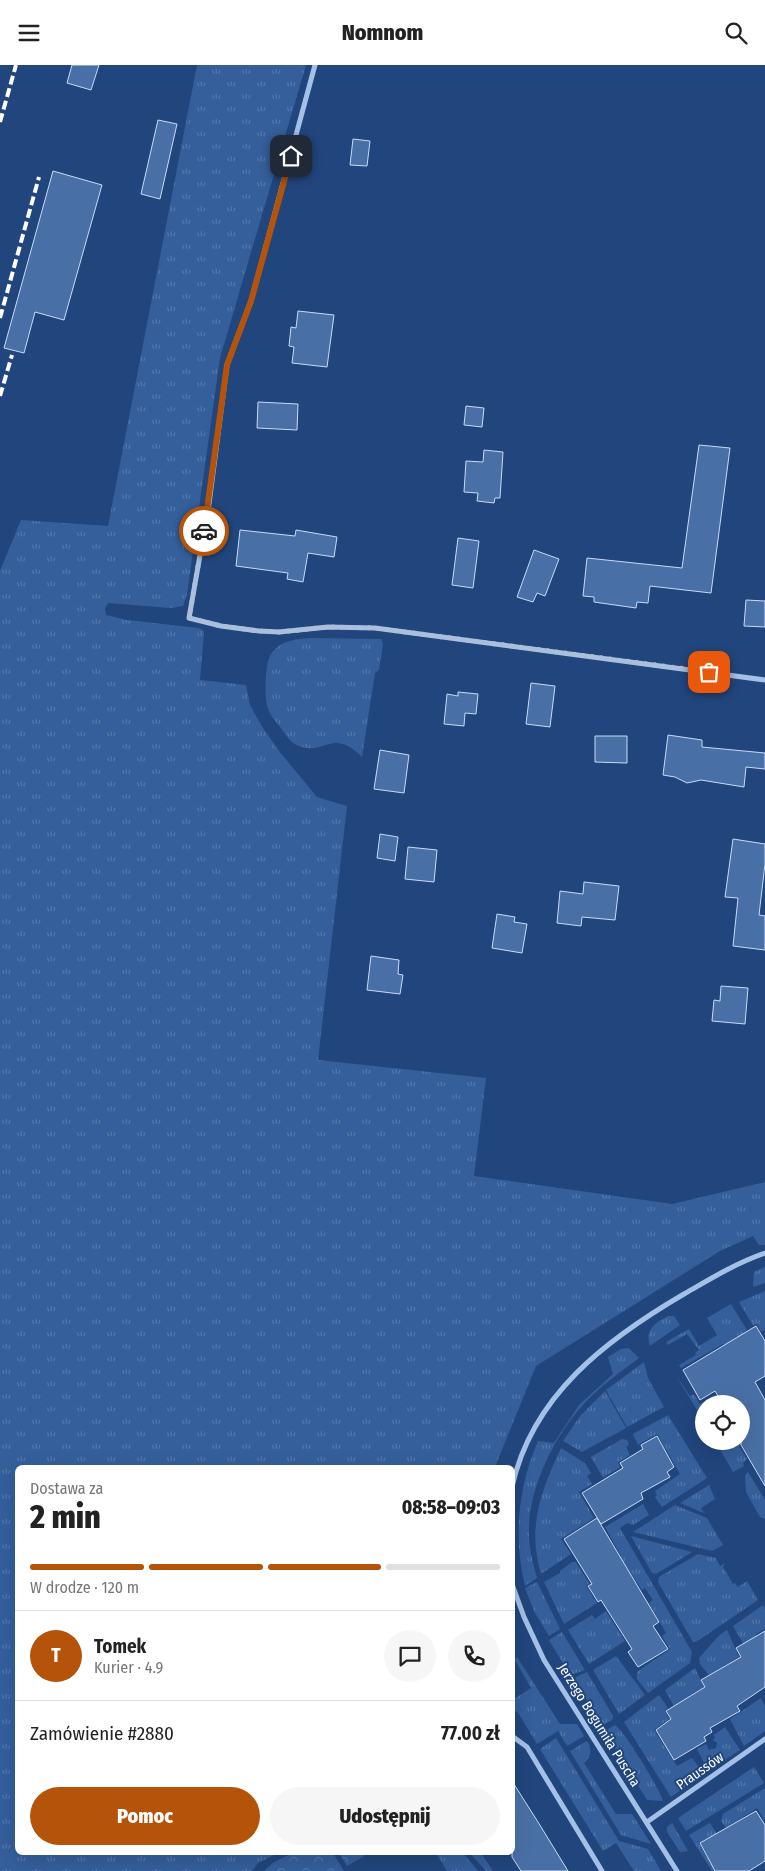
<!DOCTYPE html>
<html lang="pl">
<head>
<meta charset="utf-8">
<style>
  body { margin:0; font-family:"Fira Sans Condensed",sans-serif; background:#f6f6f6; color:#222; height:100vh; display:flex; flex-direction:column; font-size:19px; white-space:nowrap }
  * { box-sizing:border-box; margin:0 }
  p { font-size:16px; color:#767676 }
  .icon { flex:none; width:28px; height:28px; fill:none; stroke:currentColor; stroke-width:2; stroke-linecap:round; stroke-linejoin:round }
  .map { position:relative; flex:1; overflow:hidden }
  .drawer { position:absolute; left:15px; top:1400px; width:500px; height:390px; display:flex; flex-direction:column; background:#fff; border-radius:8px; box-shadow:0 5px 20px #0002 }
  .drawer>* { flex:none }
  .controls { position:absolute; left:695px; top:1330px; display:grid; gap:10px }
  .controls a { display:grid; place-items:center; width:55px; height:55px; border-radius:50%; background:#fff; box-shadow:0 5px 20px #0002; font-size:25px }
  .pin { position:absolute; display:grid; place-items:center; width:42px; height:42px; color:#fff; margin:-21px; border-radius:10px; box-shadow:0 2px 8px #0006 }
  .courier { position:absolute; display:grid; place-items:center; width:50px; height:50px; margin:-25px; border:4px solid #b45309; border-radius:50%; background:#fff; color:#222; box-shadow:0 1px 6px #0007 }
  .head em { font-style:normal; font-weight:800 }
  .head div { display:flex; flex-direction:column-reverse }
  .head { display:flex; align-items:center; justify-content:space-between; height:85px; padding:0 15px }
  h1 { font-size:32px; font-weight:800; line-height:38px }
  .bar { display:grid; grid-template-columns:repeat(4,1fr); gap:8px 5px; align-content:center; height:60px; padding:0 15px }
  .bar i { height:6px; border-radius:4px; background:#e0e0e0 }
  .bar .selected { background:#b45309 }
  .bar p { grid-column:span 4 }
  .line { display:flex; align-items:center; gap:12px; padding:0 15px; border-top:1px solid #e0e0e0 }
  .line div { flex:1 }
  .round { display:grid; place-items:center; flex:none; width:52px; height:52px; border-radius:26px; background:#f6f6f6 }
  .primary-button { display:flex; gap:10px; margin-top:auto; padding:10px 15px }
  .primary-button a { flex:1; height:58px; border-radius:30px; background:#b45309; color:#fff; font-size:20px; font-weight:800; line-height:58px; text-align:center }
  .primary-button a+a { background:#f6f6f6; color:#222 }
  header { display:flex; justify-content:space-between; align-items:center; height:65px; padding:0 15px; background:#fff; font-size:22px; font-weight:800 }
  .map>svg:first-child { display:block }
</style>
</head>
<body>
<header><svg class="icon" aria-label="menu" viewBox="0 0 24 24"><path d="M4 6h16M4 12h16M4 18h16"/></svg>Nomnom<svg class="icon" aria-label="search" viewBox="0 0 24 24"><circle cx="10" cy="10" r="6"/><path d="M15 15l6 6"/></svg></header>
<div class="map">
<svg width="765" height="1806" viewBox="0 0 765 1806">
  <defs>
    <pattern id="grass-tufts" width="24" height="20" patternUnits="userSpaceOnUse" patternTransform="scale(1.25)"><rect width="24" height="20" fill="#345f9b"/><path d="M3 7l-1-3M5 7V3M7 7l1-3M15 17l-1-3M17 17v-4M19 17l1-3" fill="none" stroke="#5277aa"/></pattern>
    <pattern id="park-crowns" width="20" height="18" patternUnits="userSpaceOnUse" patternTransform="scale(1.25)"><rect width="20" height="18" fill="#345f9b"/><path d="M2 6a3 3 0 1 1 6 0M12 15a3 3 0 1 1 6 0" fill="none" stroke="#5277aa"/></pattern>
  </defs>
  <rect width="100%" height="100%" fill="#21467d"/>
  <!-- grass -->
  <path fill="url(#grass-tufts)" d="M197 0H306L220 293 187 529 183 541 171 543 108 538 105 543 106 550 127 555 199 563 204 566 200 615 246 620 250 640 261 660 279 686 317 732 347 741 318 995 486 1013 474 1111 672 1139 765 1117V1180H759L753 1171 720 1186 536 1301 495 1402H18V1788H278L258 1798 252 1806H0V506L21 455 108 461Z
    M310 573 381 574 383 579 379 605 375 608 362 692C332 662 325 691 299 681 290 678 288 672 283 666 278 659 271 652 268 644 264 633 265 601 270 591 278 576 295 574 310 573Z
    M765 1202V1218L753 1222 754 1207Z
    M765 1226V1265L761 1267 757 1259 753 1261 739 1237Z
    M731 1239 747 1265 744 1267 747 1272 726 1284 723 1279 681 1303 679 1300 696 1290 695 1288 699 1285 687 1269 668 1280 666 1277 689 1264 699 1281 717 1270 707 1253Z
    M668 1251H674L680 1260 650 1281C644 1265 656 1257 668 1251Z
    M629 1283 639 1293C619 1308 598 1323 581 1342 554 1373 531 1419 529 1460 528 1478 532 1496 537 1513L525 1521C513 1472 518 1422 538 1376L554 1378 579 1340 613 1309 608 1292 621 1284Z
    M644 1297 648 1313 664 1342 627 1362 606 1325Z
    M676 1310 690 1331 694 1329 700 1339 716 1330 721 1339H704V1357Z
    M605 1326 626 1363 582 1387 563 1376 580 1351Z
    M668 1350 707 1413 662 1442 655 1432 657 1430 655 1426 680 1409 657 1369 638 1380 633 1369Z
    M622 1374 627 1375 629 1379 626 1382 630 1390 618 1397 620 1402 603 1413 591 1392Z
    M715 1376 744 1378 739 1381 747 1394 743 1398 744 1401 733 1407Z
    M561 1383 585 1398 591 1408 587 1411 592 1419 579 1427 594 1453 561 1474 571 1489 541 1509C527 1461 541 1426 561 1383Z
    M748 1407 765 1435V1454L760 1452 746 1427 745 1410Z
    M709 1420 715 1434 701 1443 704 1448 680 1438Z
    M643 1439 649 1450 633 1460 627 1458 620 1463 692 1587 690 1598 648 1628 637 1614V1607L670 1584 662 1571 666 1568 649 1538 653 1535 645 1523 642 1525 620 1492 621 1491 605 1462Z
    M675 1440 707 1453 723 1480 712 1486 633 1467Z
    M631 1471 692 1487 656 1509 652 1508Z
    M698 1489 716 1493 720 1501 725 1498 723 1502 733 1519 735 1518 738 1522 747 1516 758 1535 696 1577H693L658 1517 659 1512Z
    M572 1497H576L589 1518 586 1521 597 1538 564 1559 544 1517 560 1508V1506Z
    M537 1517 560 1564 549 1571 534 1546 525 1523Z
    M763 1540 765 1544V1564L756 1569 758 1574 745 1582 733 1561Z
    M606 1546 625 1576 589 1599 568 1565 592 1550 595 1554Z
    M727 1565 739 1592 724 1601 725 1605 711 1613 700 1599 699 1593C709 1583 715 1572 727 1565Z
    M562 1567 585 1605 570 1610 549 1575Z
    M616 1591 645 1630 619 1649 593 1605Z
    M517 1592 560 1659H577L584 1671 567 1681 558 1666 537 1679 517 1646 513 1648 514 1634 531 1623 515 1595Z
    M695 1603 704 1622 689 1631 691 1636 676 1645 665 1625Z
    M587 1607 613 1651V1654L603 1660 574 1616 576 1612Z
    M659 1630 668 1643 665 1645 669 1654 654 1665 677 1701 692 1693 704 1709 671 1732 624 1657Z
    M761 1633 765 1641V1666L744 1681 730 1654Z
    M615 1660C623 1664 661 1726 663 1736L647 1735 605 1666Z
    M725 1662 740 1685 708 1706 697 1684 706 1679 709 1685 716 1683 717 1678 713 1675 715 1673 714 1670Z
    M556 1673 619 1776 648 1784 661 1806H634L616 1778 603 1786 540 1684Z
    M587 1676C592 1684 592 1691 584 1698L616 1749H632L651 1779 621 1770 570 1686Z
    M754 1702 764 1718 686 1766 678 1753Z
    M765 1723V1756L757 1743 726 1763 721 1756 723 1749Z
    M672 1758 688 1786 680 1787 667 1767V1762Z
    M710 1758 717 1769 699 1778 710 1798 720 1803 712 1806 689 1770Z
    M436 1788H463L478 1806H447Z
    M470 1788H481L493 1806H486Z"/>
  <!-- park -->
  <path fill="url(#park-crowns)" d="M293 1788H333L344 1806H264L274 1797Z
    M339 1788H362L364 1791 347 1801Z"/>
  <!-- building -->
  <path fill="#4970a6" stroke="#c8dbf5" d="M72 0H99L91 25 67 18Z
    M158 55 177 59 160 134 141 129Z
    M353 74 370 76 367 101 350 100Z
    M53 106 102 120 64 255 35 247 24 288 4 283Z
    M298 246 334 250 327 302 292 298 294 282 289 281 291 262 296 263Z
    M258 337 298 339 297 365 257 363Z
    M466 341 484 343 482 362 464 360Z
    M699 380 730 383 711 528 650 521 648 538 637 537 636 543 594 537V532L583 531 587 493 682 503Z
    M484 385 503 387 500 433H495L494 438 477 436 478 428 464 427 466 396 483 397Z
    M240 465 295 471 296 465 337 472 334 492 308 488 303 517 287 514 288 508 236 501Z
    M458 473 479 476 473 523 452 520Z
    M534 485 559 494 545 531 537 528 533 537 517 532Z
    M746 535 765 536V562L744 561Z
    M531 618 555 621 550 662 526 659Z
    M458 627 478 629 476 649 465 648 464 661 444 659 447 629 458 631Z
    M668 670 702 675V682L765 688V704L746 702 744 722 701 715 687 718 675 712 663 710Z
    M595 671H627V698L595 697Z
    M380 685 409 690 404 728 374 724Z
    M380 769 398 772 395 796 377 793Z
    M733 774 765 779V799L759 850 765 851V885L733 881 738 833 725 832Z
    M408 782 437 785 434 817 405 814Z
    M584 817 619 821 615 855 582 852 581 861 557 858 560 826 583 829Z
    M497 849 515 852 514 857 527 859 522 888 492 883Z
    M371 891 399 895 398 909 403 910 400 929 367 925Z
    M721 921 748 923 745 959 712 956 714 935 720 936Z
    M756 1261 765 1276V1311L755 1317 765 1335V1421L741 1380V1339H723L715 1326 700 1335 683 1305Z
    M657 1371 674 1402 667 1407 670 1412 641 1428 643 1434 601 1459 582 1428 623 1403 620 1398 643 1384 641 1380Z
    M597 1453 659 1557 653 1561 668 1584 638 1602 628 1587 632 1584 601 1535 598 1537 588 1521 592 1519 564 1474Z
    M765 1566V1622L737 1641 740 1646 710 1663 712 1667 704 1672 706 1676 674 1695 656 1665 671 1654 666 1646 705 1622 701 1615 741 1592 736 1583Z
    M512 1716 538 1757 568 1806H521L512 1792Z
    M756 1746 765 1760V1796L749 1806H715L700 1778Z"/>
  <g fill="none" stroke-linecap="round" stroke-linejoin="round">
    <!-- street -->
    <path stroke="#a4c0e6" stroke-width="5" d="M315 0 251 236 227 300 209 439 189 553 221 561 259 566 279 567 328 562 375 563 765 615
      M512 1422C532 1330 607 1274 684 1229 710 1214 736 1198 765 1188
      M512 1519 524 1552 544 1595 677 1806
      M512 1671 527 1682 602 1806
      M647 1757 765 1674"/>
    <!-- rail -->
    <path stroke="#fff" stroke-width="4" stroke-dasharray="9 4" stroke-linecap="butt" d="M0 57 16 0
      M0 253 39 112
      M0 331 12 290"/>
  </g>
  <g fill="none" stroke-linecap="round" stroke-linejoin="round">
    <!-- done -->
    <path stroke="#b1bed2" stroke-width="5" stroke-dasharray="0 9" d="M204 466 189 553 221 561 259 566 279 567 328 562 375 563 709 607"/>
    <!-- route -->
    <path stroke="#b45309" stroke-width="6" d="M204 466 227 300 251 236 291 91"/>
  </g>
  <g text-anchor="middle" dominant-baseline="central" stroke-width="4" stroke-linejoin="round" paint-order="stroke">
    <!-- street labels -->
    <g font-size="14" fill="#fff" stroke="#21467d">
      <text transform="translate(599 1660) rotate(58)">Jerzego Bogumiła Puscha</text>
      <text transform="translate(700 1706) rotate(-35)">Praussów</text>
    </g>
  </g>
</svg>
<div class="controls">
<a><svg class="icon" aria-label="locate" viewBox="0 0 24 24"><circle cx="12" cy="12" r="6"/><path d="M12 2v4M12 18v4M2 12h4M18 12h4"/></svg></a>
</div>
<div class="pin" style="left:709px;top:607px;background:#ea580c"><svg class="icon" aria-label="bag" viewBox="0 0 24 24"><path d="M5 8h14l-1 12H6zM9 8a3 3 0 0 1 6 0"/></svg></div>
<div class="pin" style="left:291px;top:91px;background:#1f2937"><svg class="icon" aria-label="home" viewBox="0 0 24 24"><path d="M3 11l9-7 9 7M6 9v11h12V9"/></svg></div>
<div class="courier" style="left:204px;top:466px"><svg class="icon" aria-label="car" viewBox="0 0 24 24"><path d="M5 17H2v-5l4-1 3-4h7l3 4 3 1v5h-3M9 17h6M6 11h13"/><circle cx="7" cy="17" r="2"/><circle cx="17" cy="17" r="2"/></svg></div>
<section class="drawer">
<div class="head"><div><h1>2 min</h1><p>Dostawa za</p></div><em>08:58–09:03</em></div>
<div class="bar"><i class="selected"></i><i class="selected"></i><i class="selected"></i><i></i><p>W drodze · 120 m</p></div>
<div class="line" style="height:90px"><b class="round" style="background:#b45309;color:#fff">T</b><div><b>Tomek</b><p>Kurier · 4.9</p></div><a class="round"><svg class="icon" aria-label="chat" viewBox="0 0 24 24"><path d="M4 5h16v11H9l-5 4z"/></svg></a><a class="round"><svg class="icon" aria-label="phone" viewBox="0 0 24 24"><path d="M5 4h4l2 5-3 2q2 4 5 5l2-3 5 2v4C11 20 4 13 5 4z"/></svg></a></div>
<div class="line" style="height:65px"><div>Zamówienie #2880</div><b>77.00 zł</b></div>
<div class="primary-button"><a>Pomoc</a><a>Udostępnij</a></div>
</section>
</div>
</body>
</html>
